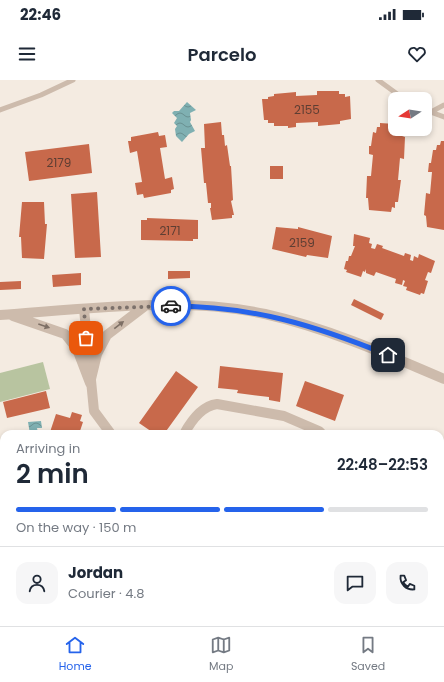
<!DOCTYPE html>
<html lang="en">
<head>
<meta charset="utf-8">
<style>
  body { margin:0; font-family:Poppins,sans-serif; background:#f6f6f7; color:#1f2937; height:100vh; display:flex; flex-direction:column; font-size:15px; white-space:nowrap }
  * { box-sizing:border-box; margin:0 }
  p { font-size:13px; color:#747a83 }
  .icon { flex:none; width:22px; height:22px; fill:none; stroke:currentColor; stroke-width:2; stroke-linecap:round; stroke-linejoin:round }
  .map { position:relative; flex:1; overflow:hidden }
  .panel { position:absolute; left:0px; top:350px; width:444px; height:196px; display:flex; flex-direction:column; background:#fff; border-radius:12px 12px 0 0; box-shadow:0 2px 6px #0003 }
  .panel>* { flex:none }
  .needle { width:26px; rotate:258deg }
  .tools { position:absolute; left:388px; top:12px; display:grid; gap:8px }
  .tools a { display:grid; place-items:center; width:44px; height:44px; border-radius:8px; background:#fff; box-shadow:0 2px 6px #0003; font-size:20px }
  .pin { position:absolute; display:grid; place-items:center; width:34px; height:34px; color:#fff; margin:-17px; border-radius:8px; box-shadow:0 2px 6px #0006 }
  .courier { position:absolute; display:grid; place-items:center; width:40px; height:40px; margin:-20px; border:3px solid #2563eb; border-radius:50%; background:#fff; color:#222; box-shadow:0 1px 5px #0007 }
  .head em { font-style:normal; font-weight:600 }
  .head div { display:flex; flex-direction:column-reverse }
  .head { display:flex; align-items:center; justify-content:space-between; height:68px; padding:0 16px }
  h1 { font-size:26px; font-weight:600; line-height:30px }
  .bar { display:grid; grid-template-columns:repeat(4,1fr); gap:6px 4px; align-content:center; height:48px; padding:0 16px }
  .bar i { height:5px; border-radius:3px; background:#e0e1e3 }
  .bar .selected { background:#2563eb }
  .bar p { grid-column:span 4 }
  .line { display:flex; align-items:center; gap:10px; padding:0 16px; border-top:1px solid #e0e1e3 }
  .line div { flex:1 }
  .round { display:grid; place-items:center; flex:none; width:42px; height:42px; border-radius:12px; background:#f6f6f7 }
  .status { display:flex; justify-content:space-between; align-items:center; height:28px; padding:0 20px; background:#fff; direction:ltr }
  .status svg { height:11px; fill:currentColor }
  header { display:flex; justify-content:space-between; align-items:center; height:52px; padding:0 16px; background:#fff; font-size:18px; font-weight:600 }
  .tabs { display:flex; justify-content:space-around; align-items:center; height:56px; border-top:1px solid #e0e1e3; background:#fff; font-size:11px; color:#747a83 }
  .tabs a { display:grid; justify-items:center; gap:2px }
  .tabs .selected { color:#2563eb }
  .map>svg:first-child { display:block }
</style>
</head>
<body>
<div class="status"><b>22:46</b><svg viewBox="0 0 49 12"><path d="M0 12V9h3v3zM5 12V6h3v6zM10 12V3h3v9zM15 12V0h3v12zM26 1h20v11H26zM47 4h2v5h-2z"/></svg></div>
<header><svg class="icon" aria-label="menu" viewBox="0 0 24 24"><path d="M4 6h16M4 12h16M4 18h16"/></svg>Parcelo<svg class="icon" aria-label="heart" viewBox="0 0 24 24"><path d="M12 20l-8-8c-3-5 5-10 8-4 3-6 11-1 8 4z"/></svg></header>
<div class="map">
<svg width="444" height="546" viewBox="0 0 444 546">
  <defs>
    <pattern id="water-waves" width="16" height="10" patternUnits="userSpaceOnUse"><rect width="16" height="10" fill="#7fb0b2"/><path d="M0 5q4-4 8 0t8 0" fill="none" stroke="#699091"/></pattern>
  </defs>
  <rect width="100%" height="100%" fill="#f4ebe1"/>
  <!-- pitch -->
  <path fill="#b8c4a0" d="M43 282 50 309 0 322V293Z"/>
  <!-- water -->
  <path fill="url(#water-waves)" d="M187 22 196 30 190 33 191 40 190 42 195 51 189 54 182 62 176 56 175 49 177 46 174 43 177 38 172 33 174 31H179Z
    M41 341 42 348H37L38 353 50 354H30L28 342Z"/>
  <!-- building -->
  <path fill="#c8694b" d="M317 11H339V14H345V17L350 16 351 39 340 41V44L318 46V42L296 43V47L288 48V46H274V43H268V40H264L262 19H268V17L274 16V14L296 12V16L317 15Z
    M221 42 222 55H224L225 66 227 65 230 86H231L233 120 231 121 234 135H232V138L212 140 210 128H211V123H208L206 103H204L201 68H205L204 44Z
    M380 43 395 44V49H401L400 51H403L402 56 405 57 404 79 400 78 398 100H401L398 122H395V128L392 127 391 132 369 130 368 118H366L367 96H371L373 75 369 74V66H371L373 52 376 53 377 47H380Z
    M158 52 159 56 165 55 167 67 160 68 165 99 172 97 174 109 171 110V113L144 118 143 114 137 115 135 103 142 102 137 71 130 73 128 61H131V57Z
    M441 61H444V150L427 147 426 136 424 135 426 113 430 114 432 92H428L429 83H431L433 70H436L437 65H440Z
    M89 64 92 93 29 101 25 72Z
    M270 86H283V99H270Z
    M97 112 101 177 75 178 71 114Z
    M22 122H44L45 144H47L44 179 22 178 21 157H19Z
    M147 138 198 140V159H193V161L141 160V140H147Z
    M276 147 298 149V147L332 156 328 178 307 175 306 177 272 169Z
    M354 154 370 158 369 163 372 164 371 168 375 169 377 164 383 166 382 168 404 176 405 173 411 175 410 180 413 181 414 176 418 178 419 174 435 181 431 193 428 192 425 200 428 201 424 214 421 213 420 215 406 210 407 207 403 206 405 201 403 200 402 205 395 203 396 199 376 192 374 196 366 193V189L365 192 363 191 361 197 346 192 347 190 344 189 346 181H348L349 176H351L355 166H353Z
    M168 191H190V198L168 199Z
    M81 193V205L53 207 52 195Z
    M21 201V209L0 210V202Z
    M354 219 384 234 381 240 351 225Z
    M220 286 283 293 280 322 269 320V317L237 313 238 310 218 308Z
    M176 291 198 307 164 354H155L139 343Z
    M305 301 344 315 335 341 296 326Z
    M46 311 50 328 7 338 3 322Z
    M72 332 82 335 80 341 83 342 79 354H56L50 352 56 334 70 338Z
    M444 406V446L440 450V410Z
    M4 457V503L0 497V460Z
    M209 542H238L237 546H208Z
    M399 542H425L431 546H396Z"/>
  <g fill="none" stroke-linecap="round" stroke-linejoin="round">
    <!-- service -->
    <path stroke="#cdbbac" stroke-width="5" d="M378 0 404 19
      M0 30 41 15 73 0
      M425 30 444 37
      M431 32 444 25"/>
    <!-- minor -->
    <path stroke="#cdbbac" stroke-width="10" d="M84 229 94 331 111 354
      M184 354C191 341 202 326 217 324L284 336 319 351 322 354
      M440 468 444 465
      M440 522 444 525
      M20 546 25 542
      M182 546 184 542
      M270 546 271 542"/>
    <!-- tertiary -->
    <path stroke="#cdbbac" stroke-width="10" d="M0 235C84 229 183 216 265 234 327 248 386 274 444 299
      M13 236 65 254 77 269 90 303
      M90 303 97 274 107 255 145 226"/>
  </g>
  <!-- one-way arrows -->
  <defs><path id="oneway-solid" d="M-6-.8H1V-3.2L6.5 0L1 3.2V.8H-6Z"/></defs>
  <g fill="#7d6f65">
    <use href="#oneway-solid" transform="translate(119 245) rotate(-38)"/>
    <use href="#oneway-solid" transform="translate(44 246) rotate(19)"/>
  </g>
  <g fill="none" stroke-linecap="round" stroke-linejoin="round">
    <!-- done -->
    <path stroke="#7c716b" stroke-width="4" stroke-dasharray="0 7.2" d="M86 258 84 229 171 226"/>
    <!-- route -->
    <path stroke="#2563eb" stroke-width="5" d="M171 226C252 226 314 245 388 275"/>
  </g>
  <g text-anchor="middle" dominant-baseline="central" stroke-width="4" stroke-linejoin="round" paint-order="stroke">
    <!-- number labels -->
    <g font-size="12" fill="#5e3e33">
      <text x="307" y="29">2155</text>
      <text x="59" y="82">2179</text>
      <text x="170" y="150">2171</text>
      <text x="302" y="162">2159</text>
    </g>
  </g>
</svg>
<div class="tools">
<a><svg class="needle" viewBox="-14 -14 28 28"><path d="M0-13l5 13h-10z" fill="#e53935"/><path d="M0 13l5-13h-10z" fill="#747a83"/></svg></a>
</div>
<div class="pin" style="left:86px;top:258px;background:#ea580c"><svg class="icon" aria-label="bag" viewBox="0 0 24 24"><path d="M5 8h14l-1 12H6zM9 8a3 3 0 0 1 6 0"/></svg></div>
<div class="pin" style="left:388px;top:275px;background:#1f2937"><svg class="icon" aria-label="home" viewBox="0 0 24 24"><path d="M3 11l9-7 9 7M6 9v11h12V9"/></svg></div>
<div class="courier" style="left:171px;top:226px"><svg class="icon" aria-label="car" viewBox="0 0 24 24"><path d="M5 17H2v-5l4-1 3-4h7l3 4 3 1v5h-3M9 17h6M6 11h13"/><circle cx="7" cy="17" r="2"/><circle cx="17" cy="17" r="2"/></svg></div>
<section class="panel">
<div class="head"><div><h1>2 min</h1><p>Arriving in</p></div><em>22:48–22:53</em></div>
<div class="bar"><i class="selected"></i><i class="selected"></i><i class="selected"></i><i></i><p>On the way · 150 m</p></div>
<div class="line" style="height:72px"><a class="round"><svg class="icon" aria-label="person" viewBox="0 0 24 24"><circle cx="12" cy="8" r="4"/><path d="M4 21q1-7 8-7t8 7"/></svg></a><div><b>Jordan</b><p>Courier · 4.8</p></div><a class="round"><svg class="icon" aria-label="chat" viewBox="0 0 24 24"><path d="M4 5h16v11H9l-5 4z"/></svg></a><a class="round"><svg class="icon" aria-label="phone" viewBox="0 0 24 24"><path d="M5 4h4l2 5-3 2q2 4 5 5l2-3 5 2v4C11 20 4 13 5 4z"/></svg></a></div>
</section>
</div>
<nav class="tabs">
<a class="selected"><svg class="icon" aria-label="home" viewBox="0 0 24 24"><path d="M3 11l9-7 9 7M6 9v11h12V9"/></svg>Home</a>
<a><svg class="icon" aria-label="map" viewBox="0 0 24 24"><path d="M3 6l6-2 6 2 6-2v14l-6 2-6-2-6 2zM9 4v14M15 6v14"/></svg>Map</a>
<a><svg class="icon" aria-label="saved" viewBox="0 0 24 24"><path d="M7 4h10v16l-5-4-5 4z"/></svg>Saved</a>
</nav>
</body>
</html>
